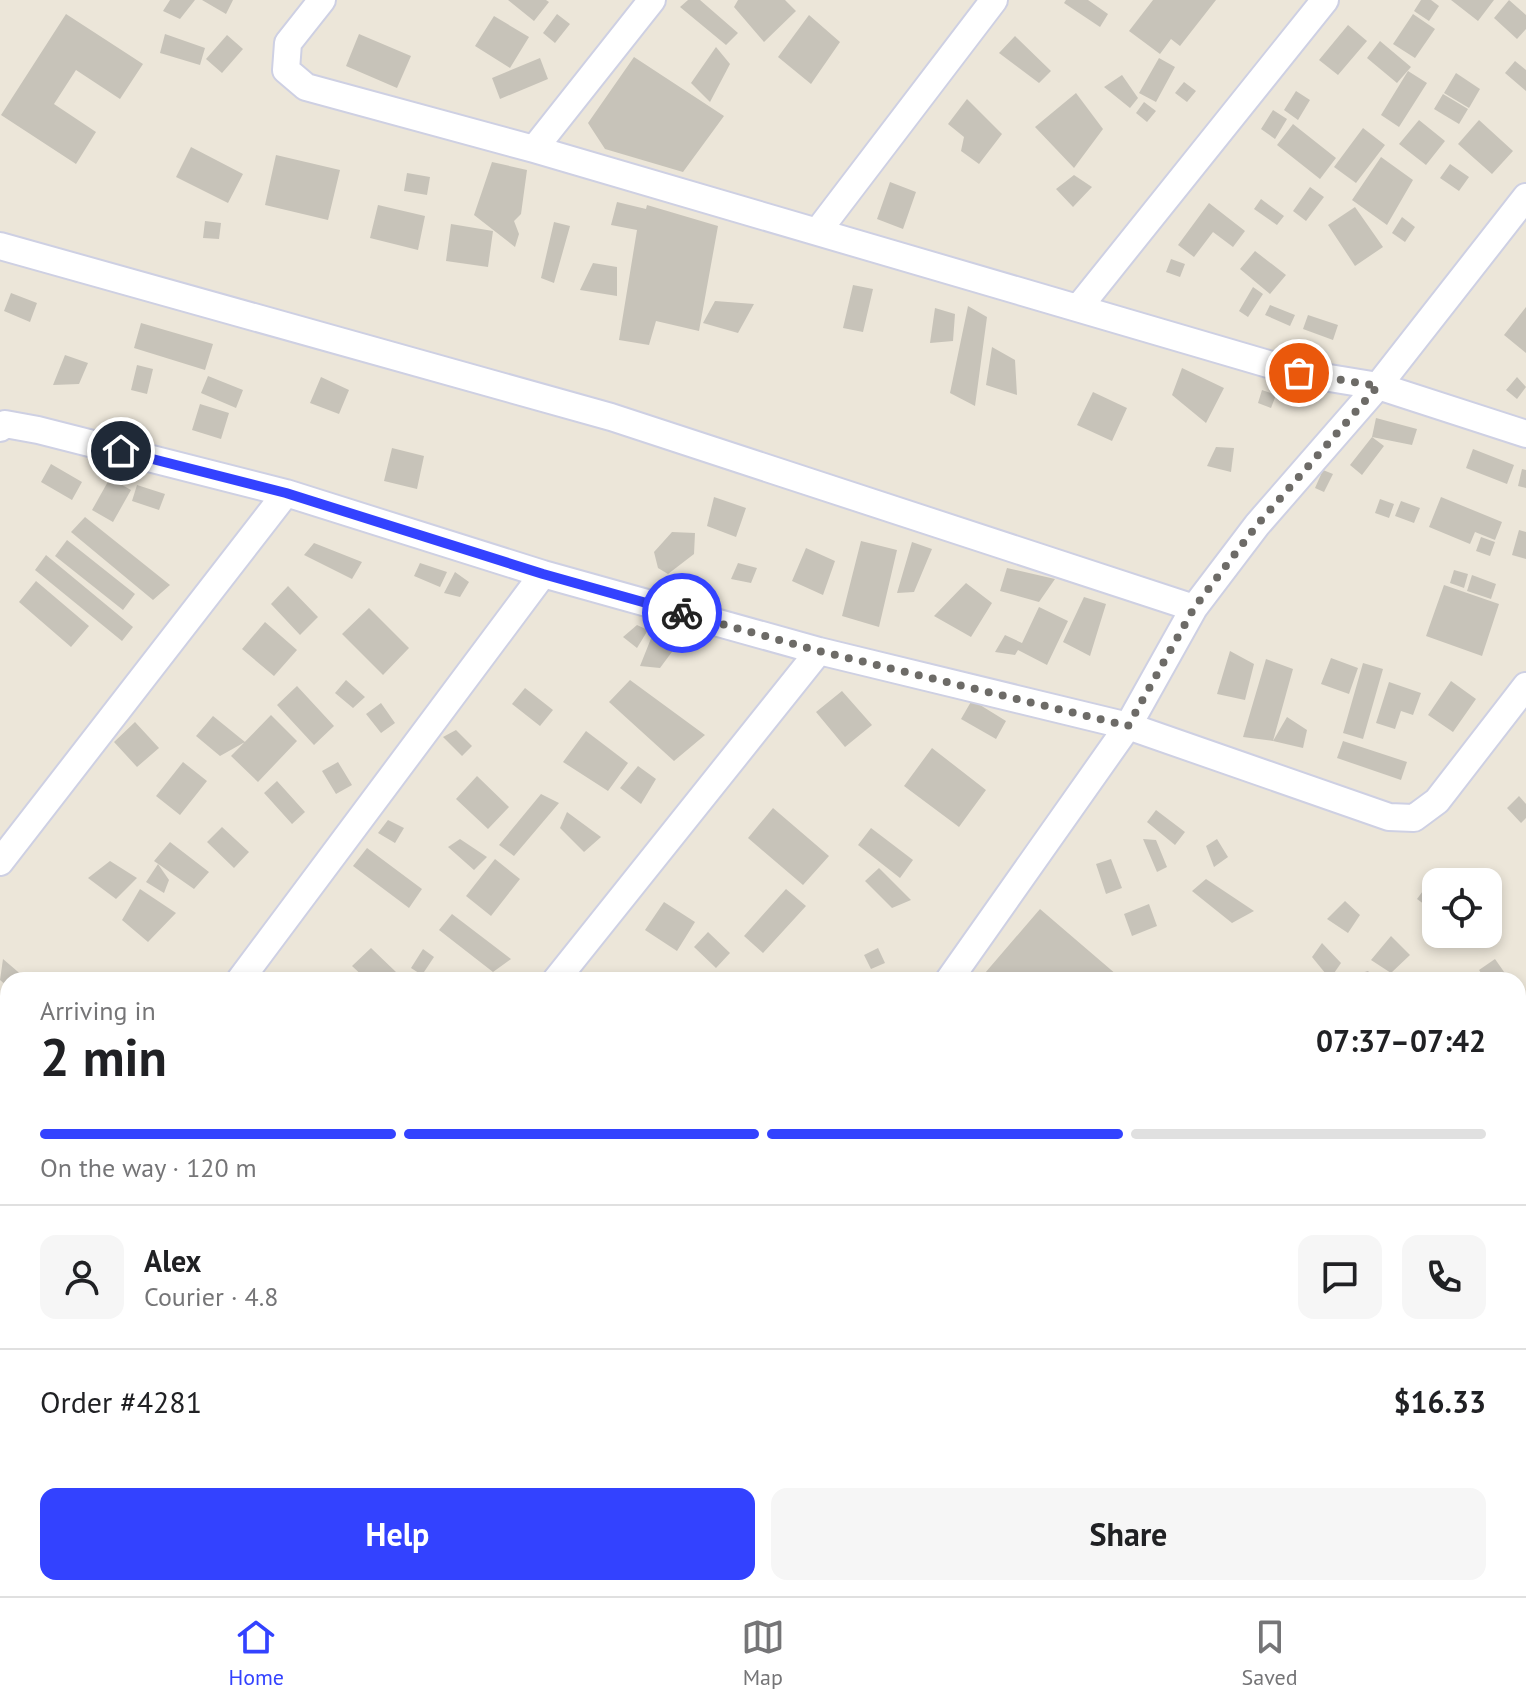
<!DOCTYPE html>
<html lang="en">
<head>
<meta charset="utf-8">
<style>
  body { margin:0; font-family:"PT Sans",sans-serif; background:#f6f6f6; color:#202124; height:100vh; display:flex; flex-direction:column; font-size:30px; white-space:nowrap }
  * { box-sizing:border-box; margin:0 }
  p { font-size:26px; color:#757577 }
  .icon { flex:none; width:44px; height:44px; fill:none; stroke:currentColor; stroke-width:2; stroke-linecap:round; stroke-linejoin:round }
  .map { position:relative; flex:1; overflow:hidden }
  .panel { position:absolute; left:0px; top:972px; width:1526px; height:624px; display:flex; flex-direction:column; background:#fff; border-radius:24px 24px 0 0; box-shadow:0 4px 12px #0003 }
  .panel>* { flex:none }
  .buttons { position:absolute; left:1422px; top:868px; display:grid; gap:16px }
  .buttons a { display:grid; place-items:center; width:80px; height:80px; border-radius:16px; background:#fff; box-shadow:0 4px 12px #0003; font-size:40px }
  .pin { position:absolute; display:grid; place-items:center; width:68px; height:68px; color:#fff; margin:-34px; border:4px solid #fff; border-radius:50%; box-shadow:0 2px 8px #0007 }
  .courier { position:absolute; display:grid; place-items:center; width:80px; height:80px; margin:-40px; border:6px solid #3342ff; border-radius:50%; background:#fff; color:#222; box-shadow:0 2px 10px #0007 }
  .overview em { font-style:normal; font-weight:700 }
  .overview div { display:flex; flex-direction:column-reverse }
  .overview { display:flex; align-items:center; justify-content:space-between; height:136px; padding:0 40px }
  h1 { font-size:52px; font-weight:700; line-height:60px }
  .bar { display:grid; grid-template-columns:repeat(4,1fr); gap:12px 8px; align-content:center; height:96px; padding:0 40px }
  .bar i { height:10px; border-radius:6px; background:#e0e0e0 }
  .bar .selected { background:#3342ff }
  .bar p { grid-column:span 4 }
  .line { display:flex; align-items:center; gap:20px; padding:0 40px; border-top:2px solid #e0e0e0 }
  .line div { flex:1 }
  .round { display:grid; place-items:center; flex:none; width:84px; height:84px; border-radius:16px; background:#f6f6f6 }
  .cta { display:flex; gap:16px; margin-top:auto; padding:16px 40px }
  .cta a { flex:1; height:92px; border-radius:16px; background:#3342ff; color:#fff; font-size:32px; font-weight:700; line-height:92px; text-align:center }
  .cta a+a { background:#f6f6f6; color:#202124 }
  .menu { display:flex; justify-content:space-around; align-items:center; height:112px; border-top:2px solid #e0e0e0; background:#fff; font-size:22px; color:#757577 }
  .menu a { display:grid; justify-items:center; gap:4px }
  .menu .selected { color:#3342ff }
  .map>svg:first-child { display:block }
</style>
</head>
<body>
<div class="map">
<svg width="1526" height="1596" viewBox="0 0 1526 1596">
  <rect width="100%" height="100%" fill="#ece6d9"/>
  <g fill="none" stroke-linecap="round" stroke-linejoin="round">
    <!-- stream -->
    <path stroke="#65bff5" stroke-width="10" d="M1518 1006 1526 1007
      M753 1596 761 1588"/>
  </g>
  <!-- building -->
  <path fill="#c7c3b9" d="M170 0H195L180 19 163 11Z
    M202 0H233L226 14Z
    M508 0H546L549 2 534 21Z
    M688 0H700L738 33 726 45 680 7Z
    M738 0H785L796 11 764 42 734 7Z
    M1066 0H1088L1108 14 1100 27 1064 3Z
    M1153 0H1216L1180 46 1171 39 1160 54 1129 31Z
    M1421 0H1431L1439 6 1429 21 1414 11Z
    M1451 0H1494L1478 21Z
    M1509 0 1526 15V29L1517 39 1494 18Z
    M66 14 143 64 120 99 76 70 54 104 96 132 76 164 1 115Z
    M557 14 570 24 555 43 543 33Z
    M1413 14 1435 29 1415 58 1393 44Z
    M809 15 840 42 811 84 778 57Z
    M494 16 529 37 510 68 475 46Z
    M1348 25 1367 41 1338 75 1319 60Z
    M165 34 205 48 200 65 160 53Z
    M359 34 411 56 397 88 346 66Z
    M227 35 243 49 222 73 206 59Z
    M1015 36 1051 71 1039 83 999 53Z
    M1380 41 1411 67 1397 83 1367 58Z
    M716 47 730 64 710 102 691 83Z
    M634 57 724 116 683 172 605 149 588 123Z
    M540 58 548 79 500 99 492 78Z
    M1159 58 1175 67 1156 102 1139 93Z
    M1515 61 1526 70V91L1505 73Z
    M1408 71 1427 83 1399 127 1381 115Z
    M1456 73 1480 89 1469 108 1444 93Z
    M1122 75 1138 98 1130 108 1104 87Z
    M1184 82 1196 91 1187 102 1175 93Z
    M1296 91 1310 100 1298 120 1284 110Z
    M1076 93 1103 129 1074 168 1035 127Z
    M1443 94 1468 109 1459 124 1434 109Z
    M967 99 1002 134 979 164 961 151 964 137 948 124Z
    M1144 102 1156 111 1147 122 1136 113Z
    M1273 110 1287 119 1275 139 1261 129Z
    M1419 120 1445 141 1426 165 1399 144Z
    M1479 120 1513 151 1492 174 1458 144Z
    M1293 124 1336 158 1320 179 1277 145Z
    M1363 128 1385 145 1356 183 1334 167Z
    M191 147 243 174 228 203 176 177Z
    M276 155 340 170 328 220 265 205Z
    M1381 157 1413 180 1387 225 1352 200Z
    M492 162 527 170 521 214 514 221 519 234 515 247 474 215Z
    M1450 164 1469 177 1459 191 1440 178Z
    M407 173 430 177 427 195 404 191Z
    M1074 175 1092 187 1073 207 1056 189Z
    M890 182 916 192 903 229 877 219Z
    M1310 187 1324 197 1306 221 1293 211Z
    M1261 199 1284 216 1277 225 1254 209Z
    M617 202 646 209 647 205 718 226 699 331 656 321 649 345 619 340 637 230 611 225Z
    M1209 203 1245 231 1233 247 1213 232 1194 257 1178 245Z
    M378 205 425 216 418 250 370 238Z
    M1355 207 1383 247 1355 266 1328 225Z
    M1402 217 1415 227 1405 242 1392 233Z
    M205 221 221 223 219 239 203 238Z
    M554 222 570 226 554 283 541 278Z
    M451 224 493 231 488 267 446 261Z
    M1255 251 1286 275 1270 294 1240 269Z
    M1171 259 1185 264 1180 277 1166 272Z
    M593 263 617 267V296L580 290Z
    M853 285 873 289 863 332 843 328Z
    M1253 287 1263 294 1248 317 1239 311Z
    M11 293 37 303 30 322 4 311Z
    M715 301 754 304 738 333 703 323Z
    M1270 305 1295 315 1290 326 1265 315Z
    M968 306 987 317 975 406 950 393Z
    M1526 307V353L1504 335Z
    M935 308 955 314 953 341 930 343Z
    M1308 315 1338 325 1333 340 1303 329Z
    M141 323 213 344 205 370 134 348Z
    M992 347 1015 360 1017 395 986 385Z
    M65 355 88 363 79 384 53 385Z
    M137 365 153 369 147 394 131 390Z
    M1182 368 1224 388 1206 423 1172 395Z
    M208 376 243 390 236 408 201 393Z
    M321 377 349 390 339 414 310 403Z
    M1517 377 1526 387 1517 399 1506 390Z
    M1262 390 1276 395 1271 408 1258 403Z
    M1093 392 1127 408 1112 441 1077 425Z
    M200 404 229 413 221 439 192 430Z
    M1376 418 1417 429 1412 445 1372 437Z
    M1372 437 1384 446 1362 475 1350 465Z
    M1216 447 1234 448 1231 472 1207 466Z
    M392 448 424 456 417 489 384 481Z
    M1473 449 1514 465 1507 484 1466 468Z
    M51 464 82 482 72 500 41 482Z
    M1522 469 1526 470V488L1518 486Z
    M1323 470 1333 474 1324 492 1315 488Z
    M110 478 131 490 113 522 92 510Z
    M137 485 165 494 159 510 132 501Z
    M714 497 746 508 736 537 707 526Z
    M1441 497 1502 522 1495 540 1475 532 1470 544 1429 527Z
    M1380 499 1394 504 1389 518 1375 513Z
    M1401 501 1420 508 1414 523 1395 516Z
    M85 517 170 585 153 600 71 532Z
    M1519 530 1526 532V559L1512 555Z
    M672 532 695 533 694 554 668 574 658 568 654 552Z
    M1481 537 1495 542 1490 556 1476 551Z
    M67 540 135 594 123 610 55 556Z
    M861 541 897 550 879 627 842 616Z
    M912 542 932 549 914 592 897 593Z
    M314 543 362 562 352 579 304 555Z
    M806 548 835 561 823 595 792 581Z
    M46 555 133 627 122 641 35 570Z
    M420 563 447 572 440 587 414 576Z
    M738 563 757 568 751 583 731 579Z
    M1007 568 1055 579 1039 602 1000 591Z
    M1454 570 1468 574 1464 588 1450 583Z
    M455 572 469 582 460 597 444 593Z
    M1472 575 1496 584 1491 599 1467 591Z
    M36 581 89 626 71 647 19 602Z
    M966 583 992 603 971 637 934 616Z
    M1444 585 1499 604 1482 656 1426 636Z
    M288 586 318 617 300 635 271 604Z
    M1084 597 1106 604 1090 656 1063 642Z
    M1039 607 1068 621 1047 665 1018 650 1015 655 995 652 1005 635 1022 643Z
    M369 608 409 648 383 675 342 634Z
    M265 622 297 650 274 676 242 649Z
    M637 625 648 630 637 648 623 637Z
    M654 631 680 641 660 668 640 666Z
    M1230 651 1254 664 1245 700 1217 694Z
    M1331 658 1358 668 1349 694 1321 684Z
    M1266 659 1293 669 1273 741 1243 737Z
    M1363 663 1383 669 1363 739 1343 733Z
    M346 680 365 697 353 708 335 693Z
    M630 680 705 735 674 761 609 702Z
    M1451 681 1476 699 1453 732 1428 715Z
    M1389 682 1421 693 1413 715 1401 711 1395 729 1376 723Z
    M297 686 334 726 314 745 277 705Z
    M525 688 553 710 540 726 512 704Z
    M842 691 872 725 845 747 816 712Z
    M972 700 1006 721 996 739 961 719Z
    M381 703 395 723 381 733 366 714Z
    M271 715 297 741 258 782 231 756Z
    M213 716 245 742 220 756 196 736Z
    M1287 717 1307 730 1303 748 1273 741Z
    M135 722 159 748 137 767 114 742Z
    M456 730 472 746 462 756 443 737Z
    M586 731 628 763 608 791 563 762Z
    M1343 741 1407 762 1401 780 1337 758Z
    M932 748 986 790 959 827 904 786Z
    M183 762 207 781 180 815 156 796Z
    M338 762 352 785 336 794 322 771Z
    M638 766 656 779 641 804 620 788Z
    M477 776 509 807 488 829 456 799Z
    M277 781 305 812 292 824 264 793Z
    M541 794 559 803 514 856 499 845Z
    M1519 796 1526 804V818L1521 823 1507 808Z
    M773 808 829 856 803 885 748 838Z
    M1156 810 1185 832 1175 845 1147 822Z
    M567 812 601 837 584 852 560 828Z
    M388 820 404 828 395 843 378 833Z
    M222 827 249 852 234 868 207 842Z
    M871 828 913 860 900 878 858 845Z
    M460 839 487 857 474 870 448 847Z
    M1143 839 1156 840 1167 867 1157 872Z
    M1217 839 1228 857 1214 867 1206 846Z
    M170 842 209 872 194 889 154 861Z
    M367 848 422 889 409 908 353 866Z
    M495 859 520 879 491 916 466 896Z
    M1111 859 1122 888 1106 894 1096 864Z
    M110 861 137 878 116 899 88 878Z
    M158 864 169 880 164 893 146 882Z
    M879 868 911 900 892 908 865 881Z
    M1467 873 1477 882H1459Z
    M1434 876 1442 882H1436V913L1417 899Z
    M1206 879 1254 911 1232 923 1192 891Z
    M140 889 176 913 148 942 122 920Z
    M786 889 806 906 763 953 744 936Z
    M1345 901 1360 915 1348 933 1327 919Z
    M664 902 695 922 677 951 645 930Z
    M1149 904 1157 926 1132 936 1124 914Z
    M1040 909 1117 975 1113 980H979Z
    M452 914 511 959 493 972 439 930Z
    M708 932 730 953 716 968 694 947Z
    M1391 936 1410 955 1391 973 1371 960Z
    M1322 943 1341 963 1330 979 1312 957Z
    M371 948 396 972 388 980H367L352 966Z
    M878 948 885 963 871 969 864 955Z
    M423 949 434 957 422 975 411 968Z
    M3 959 24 977 8 980V987L0 980Z
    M1495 959 1509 979 1507 980H1486L1479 970Z
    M1368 971 1376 980H1341V979Z
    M8 1006V1027L0 1020Z
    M0 1086 8 1092V1170L0 1164Z
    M4 1313 8 1319 6 1341 0 1333Z
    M3 1527 8 1531V1581L0 1576Z
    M207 1588H234L242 1596H199Z
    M399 1588H401L410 1596H392Z
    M484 1588H521L515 1596H494Z
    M557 1588H582L575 1596H550Z
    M635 1588H657L664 1596H642Z
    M1006 1588H1033L1037 1593 1009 1596Z"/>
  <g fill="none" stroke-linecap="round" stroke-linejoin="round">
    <defs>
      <path id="service" d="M1518 1252 1526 1245
        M1518 1584 1526 1578
        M1324 1588 1331 1596
        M1128 1596 1138 1588
        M1504 1596 1513 1588"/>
      <path id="minor" d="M322 0 288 43 286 70 306 87 534 149 1299 373 1378 386 1526 434
        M534 149 652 0
        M818 231 994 0
        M0 246 611 417 1194 608
        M1079 307 1325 0
        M0 428 5 424 38 430 286 493 543 574 819 651 1128 726 1389 817 1414 818 1437 801 1526 686
        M0 862 286 493
        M240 980 543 574
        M556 980 819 651
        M949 980 1128 726 1194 608 1257 525 1378 386 1526 197
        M0 1301 8 1290
        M0 1383H8
        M0 1506 8 1512
        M119 1588 135 1596
        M72 1596 78 1588"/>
    </defs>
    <!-- service casing -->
    <use href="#service" stroke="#ced0e3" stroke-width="18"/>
    <!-- minor casing -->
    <use href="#minor" stroke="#ced0e3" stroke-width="30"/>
    <!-- service -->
    <use href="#service" stroke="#fff" stroke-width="14"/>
    <!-- minor -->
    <use href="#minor" stroke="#fff" stroke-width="26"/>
  </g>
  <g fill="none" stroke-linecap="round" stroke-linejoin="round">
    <!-- done -->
    <path stroke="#6d6b67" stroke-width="8" stroke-dasharray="0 14.4" d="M682 613 819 651 1128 726 1194 608 1257 525 1378 386 1299 373"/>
    <!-- route -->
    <path stroke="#3342ff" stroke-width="10" d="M121 451 286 493 543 574 682 613"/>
  </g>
</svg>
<div class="buttons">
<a><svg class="icon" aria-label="locate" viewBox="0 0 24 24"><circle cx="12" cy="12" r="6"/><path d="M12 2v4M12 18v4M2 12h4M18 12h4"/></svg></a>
</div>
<div class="pin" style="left:1299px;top:373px;background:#ea580c"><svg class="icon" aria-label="bag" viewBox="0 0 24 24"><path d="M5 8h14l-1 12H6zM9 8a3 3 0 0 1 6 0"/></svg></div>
<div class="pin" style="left:121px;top:451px;background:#1f2937"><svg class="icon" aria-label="home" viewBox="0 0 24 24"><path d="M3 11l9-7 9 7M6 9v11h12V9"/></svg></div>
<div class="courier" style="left:682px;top:613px"><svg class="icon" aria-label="bike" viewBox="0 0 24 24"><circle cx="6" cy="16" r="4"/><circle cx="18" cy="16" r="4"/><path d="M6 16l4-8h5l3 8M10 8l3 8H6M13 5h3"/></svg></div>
<section class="panel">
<div class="overview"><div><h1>2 min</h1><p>Arriving in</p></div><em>07:37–07:42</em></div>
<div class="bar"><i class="selected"></i><i class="selected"></i><i class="selected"></i><i></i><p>On the way · 120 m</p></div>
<div class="line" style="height:144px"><a class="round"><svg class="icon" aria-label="person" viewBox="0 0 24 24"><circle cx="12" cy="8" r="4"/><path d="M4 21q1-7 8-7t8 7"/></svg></a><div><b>Alex</b><p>Courier · 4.8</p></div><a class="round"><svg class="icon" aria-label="chat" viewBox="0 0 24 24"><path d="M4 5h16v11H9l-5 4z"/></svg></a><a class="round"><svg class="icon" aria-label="phone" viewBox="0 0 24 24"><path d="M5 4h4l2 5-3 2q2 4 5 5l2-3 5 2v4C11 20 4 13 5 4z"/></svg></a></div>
<div class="line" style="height:104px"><div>Order #4281</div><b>$16.33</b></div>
<div class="cta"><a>Help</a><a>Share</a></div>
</section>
</div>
<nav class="menu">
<a class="selected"><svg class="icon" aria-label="home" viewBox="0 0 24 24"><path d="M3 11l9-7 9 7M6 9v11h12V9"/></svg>Home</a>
<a><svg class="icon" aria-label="map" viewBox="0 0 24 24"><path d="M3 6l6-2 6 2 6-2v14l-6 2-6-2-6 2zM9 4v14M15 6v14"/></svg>Map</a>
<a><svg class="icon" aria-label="saved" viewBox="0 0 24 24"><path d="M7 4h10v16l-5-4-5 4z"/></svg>Saved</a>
</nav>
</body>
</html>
